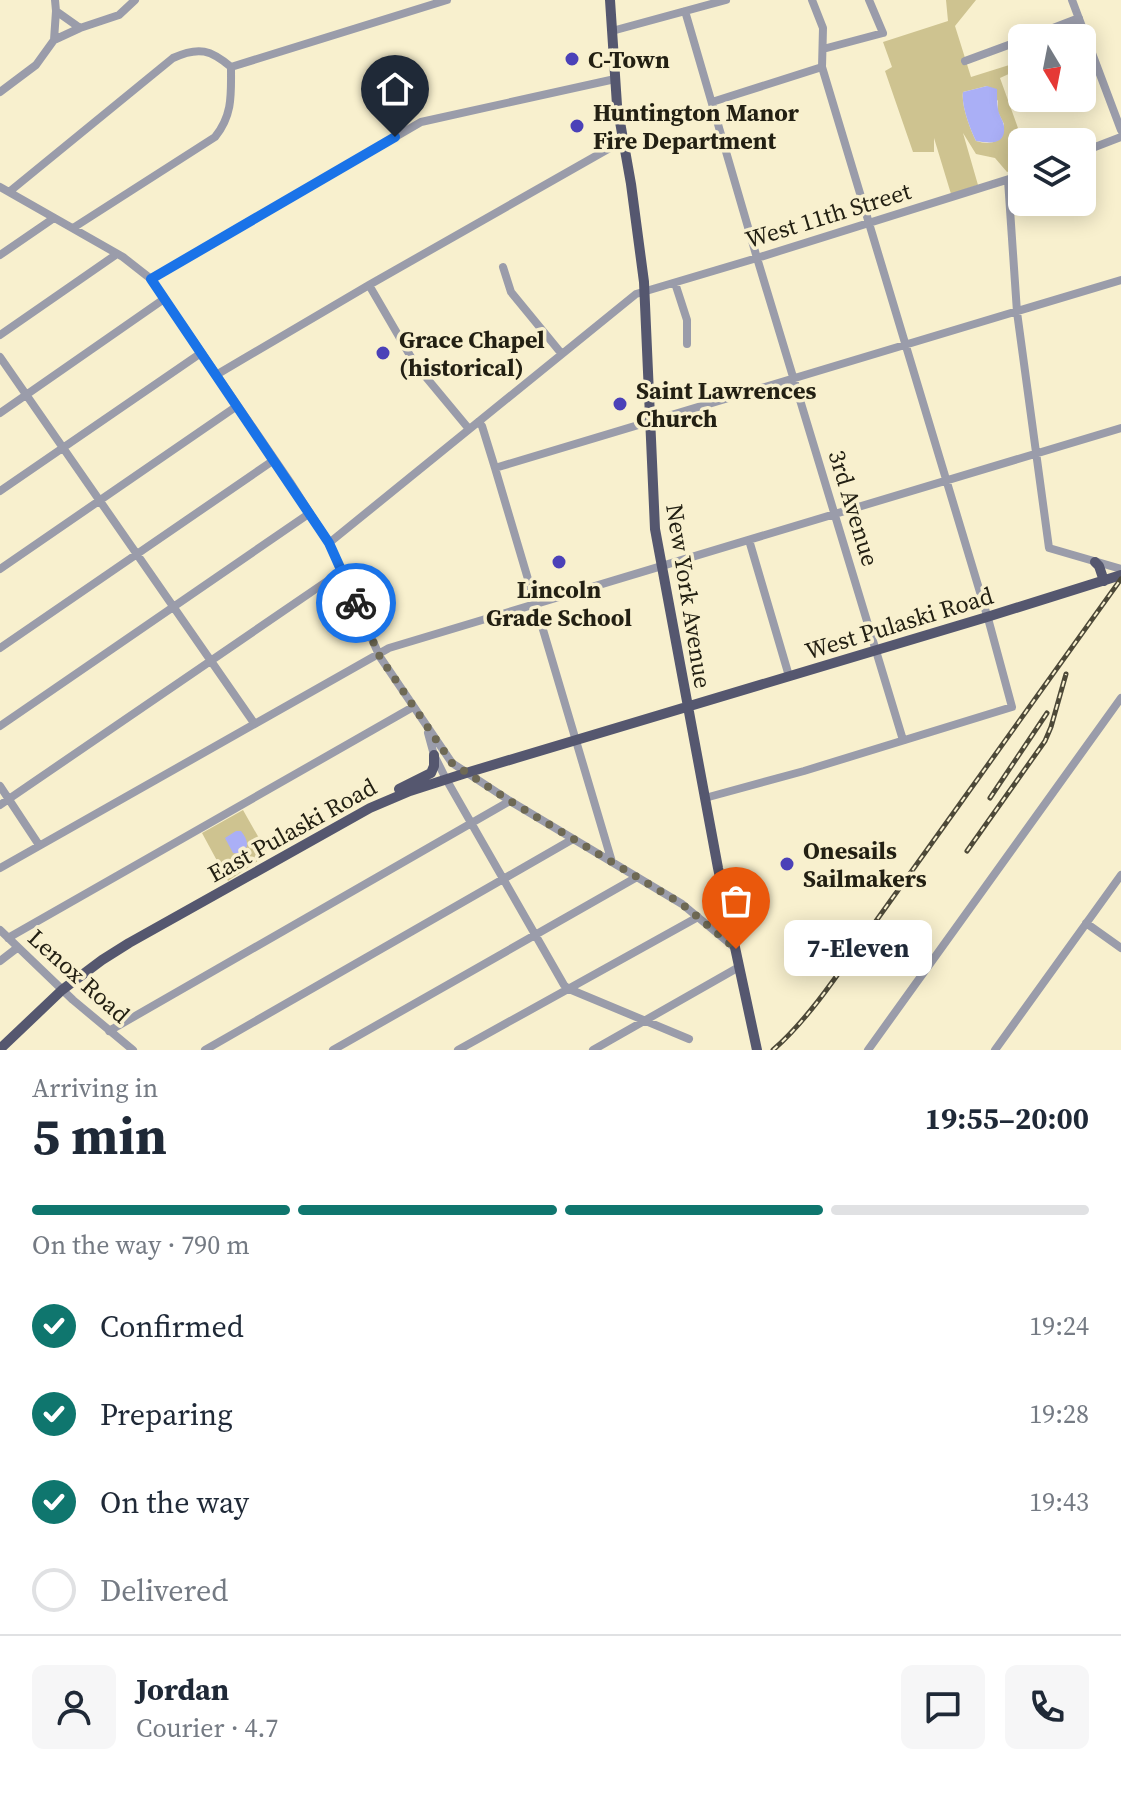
<!DOCTYPE html>
<html lang="en">
<head>
<meta charset="utf-8">
<style>
  body { margin:0; font-family:"Source Serif 4",serif; background:#f6f6f7; color:#1f2937; height:100vh; display:flex; flex-direction:column; font-size:30px; white-space:nowrap }
  * { box-sizing:border-box; margin:0 }
  p { font-size:26px; color:#747a83 }
  .icon { flex:none; width:44px; height:44px; fill:none; stroke:currentColor; stroke-width:2; stroke-linecap:round; stroke-linejoin:round }
  .map { position:relative; height:1050px; overflow:hidden }
  .side { display:flex; flex-direction:column; background:#fff; flex:1 }
  .side>* { flex:none }
  .needle { width:52px; rotate:170deg }
  .tools { position:absolute; left:1008px; top:24px; display:grid; gap:16px }
  .tools a { display:grid; place-items:center; width:88px; height:88px; border-radius:12px; background:#fff; box-shadow:0 4px 20px #0003; font-size:40px }
  .pin { position:absolute; display:grid; place-items:center; width:68px; height:68px; color:#fff; margin:-82px -34px; border-radius:50% 50% 50% 0; rotate:-45deg; box-shadow:0 0 8px #0007 }
  .pin .icon { rotate:45deg }
  .courier { position:absolute; display:grid; place-items:center; width:80px; height:80px; margin:-40px; border:6px solid #1a73e8; border-radius:50%; background:#fff; color:#222; box-shadow:0 2px 10px #0007 }
  .bubble { position:absolute; height:56px; border-radius:12px; background:#fff; box-shadow:0 4px 20px #0003; font-size:26px; font-weight:700; line-height:56px; text-align:center }
  .overview em { font-style:normal; font-weight:700 }
  .overview div { display:flex; flex-direction:column-reverse }
  .overview { display:flex; align-items:center; justify-content:space-between; height:136px; padding:0 32px }
  h1 { font-size:52px; font-weight:700; line-height:60px }
  .bar { display:grid; grid-template-columns:repeat(4,1fr); gap:12px 8px; align-content:center; height:96px; padding:0 32px }
  .bar i { height:10px; border-radius:6px; background:#e0e1e3 }
  .bar .selected { background:#0f766e }
  .bar p { grid-column:span 4 }
  .line { display:flex; align-items:center; gap:20px; padding:0 32px; border-top:2px solid #e0e1e3 }
  .line div { flex:1 }
  .round { display:grid; place-items:center; flex:none; width:84px; height:84px; border-radius:12px; background:#f6f6f7 }
  ol { padding:0 32px; list-style:none }
  li { display:flex; align-items:center; gap:24px; height:88px }
  li p { margin-inline-start:auto }
  li .icon { padding:8px; border-radius:50%; background:#0f766e; color:#fff; stroke-width:4 }
  li:last-child { color:#747a83 }
  li i { width:44px; height:44px; border:4px solid #e0e1e3; border-radius:50% }
  .map>svg:first-child { display:block }
</style>
</head>
<body>
<div class="map">
<svg width="1121" height="1050" viewBox="0 0 1121 1050">
  <rect width="100%" height="100%" fill="#f8f0ce"/>
  <!-- green -->
  <path fill="#cec390" fill-rule="evenodd" d="M946 0H976L955 26 971 77 1022 61V68L1000 78 1023 142 1022 167 1007 172 995 158 976 154 963 133 978 185 951 194 934 138V152H913L885 71 892 67 883 42 948 21ZM987 86 998 101V112L1004 124 1002 137C993 144 987 144 976 141 970 129 961 105 963 92Z
    M243 810 268 854 228 881 202 833Z"/>
  <!-- water -->
  <path fill="#aaaff6" d="M987 86 997 89C997 96 997 103 998 109 999 116 1004 121 1004 127 1006 146 988 143 976 141 970 129 961 105 963 92Z
    M236 831H241C248 840 250 847 241 854L233 853 225 838Z"/>
  <g fill="none" stroke-linecap="round" stroke-linejoin="round">
    <!-- minor -->
    <path stroke="#9a9caa" stroke-width="8" d="M55 0 56 11 80 28
      M1072 0 1121 130
      M685 11 757 258 903 740
      M612 31 726 0
      M1027 38 1079 18
      M54 40 56 11
      M823 49 883 33 869 0
      M965 61 1022 40
      M231 67 447 0
      M0 92 36 65 54 40 80 28 119 15 135 0
      M712 102 822 67
      M1082 152 1121 137
      M1008 180 1017 312 1049 548 1121 569
      M0 187 123 257 151 279 290 482 329 543 380 657 452 763 510 801 682 904 735 948
      M9 192 173 58C199 46 211 50 231 67
      M73 228 215 137C233 115 231 94 231 67
      M0 255 54 218
      M503 267 511 292 561 353
      M151 279 421 122 615 79
      M675 283 687 320V344
      M369 285 415 364 469 429
      M0 335 117 254
      M0 357 254 723
      M216 375 369 285 624 140
      M0 413 164 299
      M478 422 482 426 495 468 612 862
      M495 468 1121 280
      M0 491 201 353
      M749 540 789 676
      M329 543 636 294 757 258 1022 175
      M0 569 237 406
      M0 648 274 460
      M0 726 310 513
      M428 733 434 755 446 779 564 985 569 989 689 1039
      M0 786 39 845
      M705 798 804 771 1012 707 989 622 822 67 823 28 812 0
      M0 805 342 571
      M0 868 389 648 1121 428
      M1086 923 1121 948
      M0 930 73 1000 133 1050
      M8 938 413 707
      M0 961 17 948
      M109 1031 510 801
      M205 1050 573 839
      M333 1050 637 877
      M458 1050 698 917
      M593 1050 739 967
      M868 1050 1121 698
      M995 1050 1121 875"/>
    <!-- major -->
    <path stroke="#55576f" stroke-width="10" d="M610 0 617 105 631 184 644 282 655 529 718 868 757 1050
      M1095 562 1099 566 1104 581
      M399 789 431 773 434 766V755
      M0 1049 62 990 102 960 129 943 370 808 410 791 466 773 987 617 1121 575"/>
    <defs>
      <path id="rail" d="M990 798 1047 713
        M967 851 1045 741 1051 727 1066 674
        M773 1050C796 1030 815 1006 833 981L1121 579"/>
    </defs>
    <!-- rail casing -->
    <use href="#rail" stroke="#4d4938" stroke-width="5"/>
    <!-- rail -->
    <use href="#rail" stroke="#f8f0ce" stroke-width="2" stroke-dasharray="6" stroke-linecap="butt"/>
  </g>
  <g fill="none" stroke-linecap="round" stroke-linejoin="round">
    <!-- done -->
    <path stroke="#6e6954" stroke-width="8" stroke-dasharray="0 14.4" d="M356 603 380 657 452 763 510 801 682 904 736 949"/>
    <!-- route -->
    <path stroke="#1a73e8" stroke-width="10" d="M356 603 329 543 319 528 151 279 395 137"/>
  </g>
  <!-- markers -->
  <g fill="#4b41b8" stroke="#f8f0ce" stroke-width="3">
    <circle cx="572" cy="59" r="8"/>
    <circle cx="577" cy="126" r="8"/>
    <circle cx="383" cy="353" r="8"/>
    <circle cx="620" cy="404" r="8"/>
    <circle cx="559" cy="562" r="8"/>
    <circle cx="787" cy="864" r="8"/>
  </g>
  <g text-anchor="middle" dominant-baseline="central" stroke-width="7" stroke-linejoin="round" paint-order="stroke">
    <!-- poi labels -->
    <g font-size="24" font-weight="bold" fill="#232013" stroke="#f8f0ce" text-anchor="start">
      <text x="588" y="59">C-Town</text>
      <text x="593" y="112">Huntington Manor<tspan x="593" dy="28">Fire Department</tspan></text>
      <text x="399" y="339">Grace Chapel<tspan x="399" dy="28">(historical)</tspan></text>
      <text x="636" y="390">Saint Lawrences<tspan x="636" dy="28">Church</tspan></text>
      <text x="559" y="589" text-anchor="middle">Lincoln<tspan x="559" dy="28">Grade School</tspan></text>
      <text x="803" y="850">Onesails<tspan x="803" dy="28">Sailmakers</tspan></text>
    </g>
    <!-- street labels -->
    <g font-size="24" fill="#232013" stroke="#f8f0ce">
      <text transform="translate(828 215) rotate(-17)">West 11th Street</text>
      <text transform="translate(854 508) rotate(73)">3rd Avenue</text>
      <text transform="translate(689 596) rotate(81)">New York Avenue</text>
      <text transform="translate(899 623) rotate(-17)">West Pulaski Road</text>
      <text transform="translate(292 830) rotate(-29)">East Pulaski Road</text>
      <text transform="translate(79 976) rotate(42)">Lenox Road</text>
    </g>
  </g>
</svg>
<div class="tools">
<a><svg class="needle" viewBox="-14 -14 28 28"><path d="M0-13l5 13h-10z" fill="#e53935"/><path d="M0 13l5-13h-10z" fill="#747a83"/></svg></a>
<a><svg class="icon" aria-label="layers" viewBox="0 0 24 24"><path d="M12 4l9 5-9 5-9-5zM3 14l9 5 9-5"/></svg></a>
</div>
<div class="pin" style="left:736px;top:949px;background:#ea580c"><svg class="icon" aria-label="bag" viewBox="0 0 24 24"><path d="M5 8h14l-1 12H6zM9 8a3 3 0 0 1 6 0"/></svg></div>
<div class="pin" style="left:395px;top:137px;background:#1f2937"><svg class="icon" aria-label="home" viewBox="0 0 24 24"><path d="M3 11l9-7 9 7M6 9v11h12V9"/></svg></div>
<div class="courier" style="left:356px;top:603px"><svg class="icon" aria-label="bike" viewBox="0 0 24 24"><circle cx="6" cy="16" r="4"/><circle cx="18" cy="16" r="4"/><path d="M6 16l4-8h5l3 8M10 8l3 8H6M13 5h3"/></svg></div>
<div class="bubble" style="left:784px;top:920px;width:148px">7-Eleven</div>
</div>
<section class="side">
<div class="overview"><div><h1>5 min</h1><p>Arriving in</p></div><em>19:55–20:00</em></div>
<div class="bar"><i class="selected"></i><i class="selected"></i><i class="selected"></i><i></i><p>On the way · 790 m</p></div>
<ol>
<li><svg class="icon" aria-label="check" viewBox="0 0 24 24"><path d="M5 12l5 5 9-10"/></svg>Confirmed<p>19:24</p></li>
<li><svg class="icon" aria-label="check" viewBox="0 0 24 24"><path d="M5 12l5 5 9-10"/></svg>Preparing<p>19:28</p></li>
<li><svg class="icon" aria-label="check" viewBox="0 0 24 24"><path d="M5 12l5 5 9-10"/></svg>On the way<p>19:43</p></li>
<li><i></i>Delivered</li>
</ol>
<div class="line" style="height:144px"><a class="round"><svg class="icon" aria-label="person" viewBox="0 0 24 24"><circle cx="12" cy="8" r="4"/><path d="M4 21q1-7 8-7t8 7"/></svg></a><div><b>Jordan</b><p>Courier · 4.7</p></div><a class="round"><svg class="icon" aria-label="chat" viewBox="0 0 24 24"><path d="M4 5h16v11H9l-5 4z"/></svg></a><a class="round"><svg class="icon" aria-label="phone" viewBox="0 0 24 24"><path d="M5 4h4l2 5-3 2q2 4 5 5l2-3 5 2v4C11 20 4 13 5 4z"/></svg></a></div>
</section>
</body>
</html>
